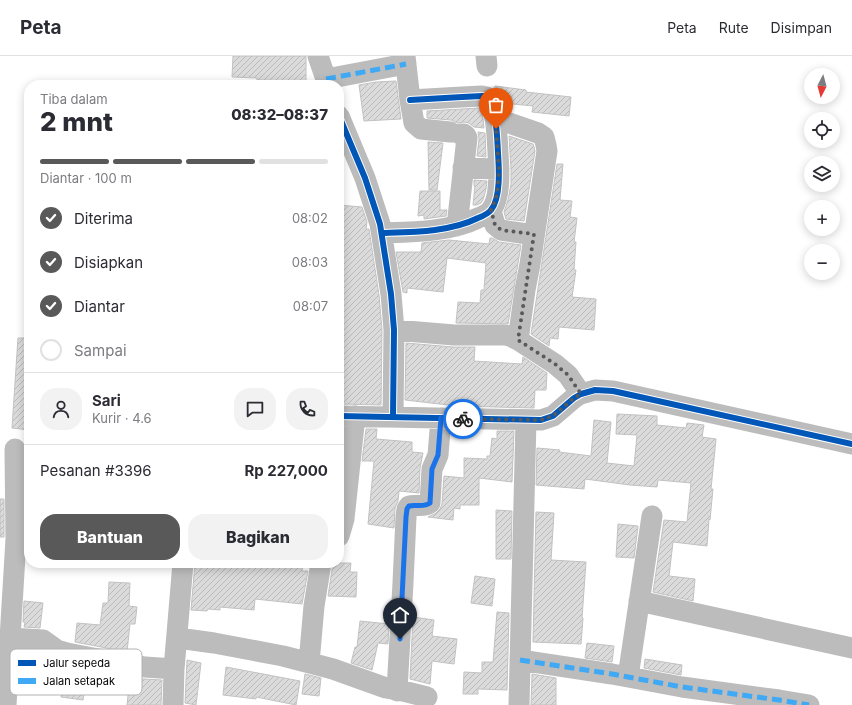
<!DOCTYPE html>
<html lang="id">
<head>
<meta charset="utf-8">
<style>
  body { margin:0; font-family:Inter,sans-serif; background:#f2f2f3; color:#2b2b33; height:100vh; display:flex; flex-direction:column; font-size:15px; white-space:nowrap }
  * { box-sizing:border-box; margin:0 }
  p { font-size:13px; color:#7c7c81 }
  .icon { flex:none; width:22px; height:22px; fill:none; stroke:currentColor; stroke-width:2; stroke-linecap:round; stroke-linejoin:round }
  .map { position:relative; flex:1; overflow:hidden }
  .sheet { position:absolute; left:24px; top:24px; width:320px; height:488px; display:flex; flex-direction:column; background:#fff; border-radius:16px; box-shadow:0 2px 10px #0003 }
  .sheet>* { flex:none }
  .needle { width:26px; rotate:186deg }
  .tools { position:absolute; left:804px; top:12px; display:grid; gap:8px }
  .tools a { display:grid; place-items:center; width:36px; height:36px; border-radius:50%; background:#fff; box-shadow:0 2px 10px #0003; font-size:20px }
  .pin { position:absolute; display:grid; place-items:center; width:34px; height:34px; color:#fff; margin:-41px -17px; border-radius:50% 50% 50% 0; rotate:-45deg; box-shadow:0 0 4px #0007 }
  .pin .icon { rotate:45deg }
  .courier { position:absolute; display:grid; place-items:center; width:40px; height:40px; margin:-20px; border:3px solid #1a73e8; border-radius:50%; background:#fff; color:#222; box-shadow:0 1px 5px #0007 }
  .headline em { font-style:normal; font-weight:800 }
  .headline div { display:flex; flex-direction:column-reverse }
  .headline { display:flex; align-items:center; justify-content:space-between; height:68px; padding:0 16px }
  h1 { font-size:26px; font-weight:800; line-height:30px }
  .bar { display:grid; grid-template-columns:repeat(4,1fr); gap:6px 4px; align-content:center; height:48px; padding:0 16px }
  .bar i { height:5px; border-radius:3px; background:#e1e1e2 }
  .bar .on { background:#595959 }
  .bar p { grid-column:span 4 }
  .line { display:flex; align-items:center; gap:10px; padding:0 16px; border-top:1px solid #e1e1e2 }
  .line div { flex:1 }
  .round { display:grid; place-items:center; flex:none; width:42px; height:42px; border-radius:16px; background:#f2f2f3 }
  ol { padding:0 16px; list-style:none }
  li { display:flex; align-items:center; gap:12px; height:44px }
  li p { margin-inline-start:auto }
  li .icon { padding:4px; border-radius:50%; background:#595959; color:#fff; stroke-width:4 }
  li:last-child { color:#7c7c81 }
  li i { width:22px; height:22px; border:2px solid #e1e1e2; border-radius:50% }
  .primary-button { display:flex; gap:8px; margin-top:auto; padding:8px 16px }
  .primary-button a { flex:1; height:46px; border-radius:16px; background:#595959; color:#fff; font-size:16px; font-weight:800; line-height:46px; text-align:center }
  .primary-button a+a { background:#f2f2f3; color:#2b2b33 }
  header { display:flex; align-items:center; gap:24px; box-sizing:border-box; height:56px; padding:0 20px; background:#fff; border-bottom:1px solid #e1e1e2 }
  header strong { font-size:19px }
  nav { display:flex; gap:22px; margin-inline-start:auto; font-size:14px }
  .map>svg:first-child { display:block }
</style>
</head>
<body>
<header>
<strong>Peta</strong>
<nav><a>Peta</a><a>Rute</a><a>Disimpan</a></nav>
</header>
<div class="map">
<svg width="852" height="649" viewBox="0 0 852 649">
  <defs>
    <pattern id="building-hatch" width="6" height="6" patternUnits="userSpaceOnUse"><rect width="6" height="6" fill="#dbdbdb"/><path d="M-1 1l2-2M0 6l6-6M5 7l2-2" fill="none" stroke="#bababa"/></pattern>
  </defs>
  <rect width="100%" height="100%" fill="#fff"/>
  <!-- building -->
  <path fill="url(#building-hatch)" stroke="#c2c2c2" d="M233 0H306V29H286V25L257 24V22L232 21Z
    M396 25 401 63 364 65 359 29 376 26Z
    M495 30 526 34V36L571 41 569 60 532 56 533 50 503 47 497 35 494 32Z
    M480 52 483 63 484 72 474 71 469 67 464 66 457 67 451 64 427 62V55Z
    M478 76 485 77 486 101 477 100 479 83Z
    M509 80 533 88 534 91 535 95 524 165 506 163 504 156 508 144 511 128V113Z
    M428 86 443 87 437 134H429Z
    M557 108H563L560 144 572 145 570 161 577 162 574 186H576L574 214H576L572 241 596 243 594 274 559 271 558 283 550 282 549 290 531 278Z
    M474 124 487 125 486 133 483 144 481 147 477 149H473L475 130H474Z
    M420 135H440V154H447L446 160 424 163V159L418 160Z
    M339 149 362 151 367 166 366 173H369L379 239 382 274 381 349 339 348Z
    M490 182H492L499 186 521 189 508 268 456 267 458 246 480 247 481 234H484L486 207 447 202 443 236 407 232V237L403 236 396 196H421L422 187 449 184 489 188Z
    M18 282H29V374L12 372Z
    M406 287 453 291H475L474 305 522 308 523 301 547 317 546 334H535L534 352 457 350 405 344Z
    M617 358 657 360V369L686 372 687 367 704 369 702 381 716 383 711 433H713L710 464 709 463 707 490 673 486 669 520 695 523 693 545 653 536 664 464 687 466 691 427 658 424 657 431 630 429 585 423 584 433 536 429 537 392 560 394 559 396 591 400 594 364 611 366 607 407 634 410 637 379 616 378Z
    M366 373H377L376 383 412 386V396L423 397 420 412 419 437 399 435 398 445 395 452 394 472 368 468 374 405H362Z
    M497 375H514L512 426 479 422V449H460V453L454 452 453 464 428 461 436 457 440 453 442 448 444 420 464 422V402L487 403V400H490L492 382 497 383Z
    M0 443H4V481H0Z
    M496 454 512 455 511 503H496Z
    M536 456 554 457 551 504 586 506 582 562H583L581 588 533 586Z
    M618 468 638 470 634 502 616 501Z
    M195 507H258L278 509V507H303L302 515H308L302 548 255 543 254 554 220 551V554L208 553 207 555 191 554Z
    M333 507H351L350 516H357L356 541 328 540Z
    M475 520 495 523 492 550 471 547Z
    M109 526 130 527 129 550 137 551 135 568H130L127 596 75 586 77 567 100 569 103 547H108Z
    M24 545 43 547 40 572 24 571 25 566H23Z
    M497 556 509 557 507 634 478 633V638H463L464 616 482 617V606H493Z
    M413 561 434 564 432 580 457 583 454 608 432 605 430 628 410 623Z
    M360 565 389 568 388 588 378 587 372 614 351 607 355 591H357Z
    M587 587 614 590 612 606 585 602Z
    M645 603 682 609 681 619 644 612Z
    M187 604 201 607 196 649 185 647Z
    M66 609 87 613 83 644 61 641Z
    M226 611 300 625 296 649 256 641V643L223 639Z
    M305 618 321 622 319 640 302 638Z
    M532 618 556 622V649H531Z
    M130 621 144 623 162 624 161 649H127Z"/>
  <g fill="none" stroke-linecap="round" stroke-linejoin="round">
    <!-- street -->
    <path stroke="#bcbcbc" stroke-width="21" d="M318 0 328 29
      M405 0 410 44 414 67 421 73 450 76
      M486 0 487 10
      M326 23 406 8
      M339 60 365 122 380 168 391 238 394 274 393 361
      M495 62 538 77 544 81 546 89 547 95 530 208 525 234 518 284
      M463 112 499 113
      M491 155 495 169 501 174 534 179
      M457 170 467 82 466 80 464 78H460
      M382 177C413 176 450 176 478 162 483 160 488 158 491 154 501 142 499 112 498 97 497 80 497 55 487 41L482 40 462 41 410 44
      M394 274 454 279H504L510 280 518 284 555 308 568 319 581 338
      M339 360 541 364 553 360 574 342 581 338 595 334 613 335 852 388
      M339 480 344 463 355 360
      M639 545 852 592
      M10 582 43 584 57 594 67 597 93 602 145 611 174 613
      M178 582 214 587 283 600 333 613 386 632 403 635 427 641
      M520 604 612 618 682 631 779 644 809 649
      M309 607 314 550 321 507
      M628 621 652 460
      M397 635 403 527 406 461 407 453 409 450C416 448 423 452 430 447L432 413 438 399 441 362
      M6 649 16 483 15 393
      M173 649 174 613 183 507
      M519 649 526 364"/>
    <!-- quiet -->
    <path stroke="#3fa9f5" stroke-width="5" stroke-dasharray="10 5" stroke-linecap="butt" d="M326 23 406 8
      M520 604 612 618 682 631 779 644 809 649"/>
    <defs>
      <path id="cycleway" d="M339 60 365 122 380 168 391 238 394 274 393 361
        M382 177C413 176 450 176 478 162 483 160 488 158 491 154 501 142 499 112 498 97 497 80 497 55 487 41L482 40 462 41 410 44
        M339 360 541 364 553 360 574 342 581 338 595 334 613 335 852 388"/>
    </defs>
    <!-- cycleway casing -->
    <use href="#cycleway" stroke="#fff" stroke-width="8"/>
    <!-- cycleway -->
    <use href="#cycleway" stroke="#0057b8" stroke-width="6"/>
  </g>
  <g fill="none" stroke-linecap="round" stroke-linejoin="round">
    <!-- done -->
    <path stroke="#595959" stroke-width="4" stroke-dasharray="0 7.2" d="M463 363 541 364 553 360 574 342 581 338 568 319 555 308 518 284 534 178 501 174 495 169 491 154 496 142 498 130 499 113 496 73"/>
    <!-- route -->
    <path stroke="#1a73e8" stroke-width="5" d="M400 583 406 461 407 453 409 450C416 448 423 452 430 447L432 413 438 399 441 362 463 363"/>
  </g>
  <!-- legend -->
  <rect x="10" y="593" width="132" height="46" rx="6" fill="#fff" stroke="#b2b2b2" stroke-width="1"/>
  <rect x="18" y="604" width="18" height="6" fill="#0057b8"/>
  <rect x="18" y="622" width="18" height="6" fill="#3fa9f5"/>
  <g font-size="11" fill="#000">
    <text x="43" y="611">Jalur sepeda</text>
    <text x="43" y="629">Jalan setapak</text>
  </g>
</svg>
<div class="tools">
<a><svg class="needle" viewBox="-14 -14 28 28"><path d="M0-13l5 13h-10z" fill="#e53935"/><path d="M0 13l5-13h-10z" fill="#7c7c81"/></svg></a>
<a><svg class="icon" aria-label="locate" viewBox="0 0 24 24"><circle cx="12" cy="12" r="6"/><path d="M12 2v4M12 18v4M2 12h4M18 12h4"/></svg></a>
<a><svg class="icon" aria-label="layers" viewBox="0 0 24 24"><path d="M12 4l9 5-9 5-9-5zM3 14l9 5 9-5"/></svg></a>
<a>+</a>
<a>−</a>
</div>
<div class="pin" style="left:496px;top:73px;background:#ea580c"><svg class="icon" aria-label="bag" viewBox="0 0 24 24"><path d="M5 8h14l-1 12H6zM9 8a3 3 0 0 1 6 0"/></svg></div>
<div class="pin" style="left:400px;top:583px;background:#1f2937"><svg class="icon" aria-label="home" viewBox="0 0 24 24"><path d="M3 11l9-7 9 7M6 9v11h12V9"/></svg></div>
<div class="courier" style="left:463px;top:363px"><svg class="icon" aria-label="bike" viewBox="0 0 24 24"><circle cx="6" cy="16" r="4"/><circle cx="18" cy="16" r="4"/><path d="M6 16l4-8h5l3 8M10 8l3 8H6M13 5h3"/></svg></div>
<section class="sheet">
<div class="headline"><div><h1>2 mnt</h1><p>Tiba dalam</p></div><em>08:32–08:37</em></div>
<div class="bar"><i class="on"></i><i class="on"></i><i class="on"></i><i></i><p>Diantar · 100 m</p></div>
<ol>
<li><svg class="icon" aria-label="check" viewBox="0 0 24 24"><path d="M5 12l5 5 9-10"/></svg>Diterima<p>08:02</p></li>
<li><svg class="icon" aria-label="check" viewBox="0 0 24 24"><path d="M5 12l5 5 9-10"/></svg>Disiapkan<p>08:03</p></li>
<li><svg class="icon" aria-label="check" viewBox="0 0 24 24"><path d="M5 12l5 5 9-10"/></svg>Diantar<p>08:07</p></li>
<li><i></i>Sampai</li>
</ol>
<div class="line" style="height:72px"><a class="round"><svg class="icon" aria-label="person" viewBox="0 0 24 24"><circle cx="12" cy="8" r="4"/><path d="M4 21q1-7 8-7t8 7"/></svg></a><div><b>Sari</b><p>Kurir · 4.6</p></div><a class="round"><svg class="icon" aria-label="chat" viewBox="0 0 24 24"><path d="M4 5h16v11H9l-5 4z"/></svg></a><a class="round"><svg class="icon" aria-label="phone" viewBox="0 0 24 24"><path d="M5 4h4l2 5-3 2q2 4 5 5l2-3 5 2v4C11 20 4 13 5 4z"/></svg></a></div>
<div class="line" style="height:52px"><div>Pesanan #3396</div><b>Rp 227,000</b></div>
<div class="primary-button"><a>Bantuan</a><a>Bagikan</a></div>
</section>
</div>
</body>
</html>
